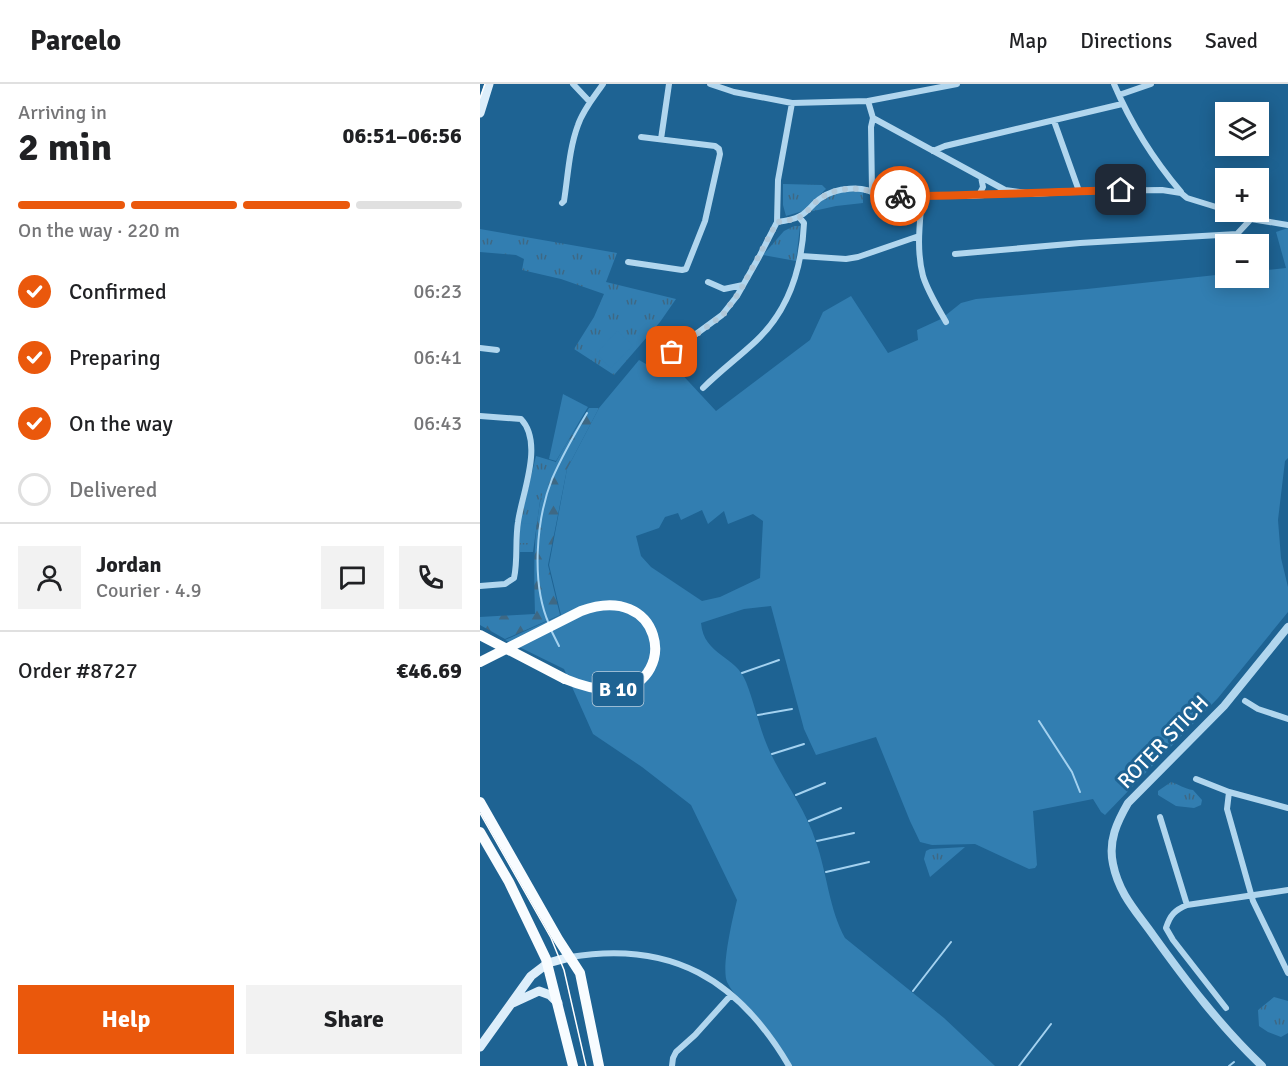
<!DOCTYPE html>
<html lang="en">
<head>
<meta charset="utf-8">
<style>
  body { margin:0; font-family:Signika,sans-serif; background:#f2f2f2; color:#202124; height:100vh; display:flex; flex-direction:column; font-size:22px; white-space:nowrap }
  * { box-sizing:border-box; margin:0 }
  p { font-size:20px; color:#757577 }
  .icon { flex:none; width:33px; height:33px; fill:none; stroke:currentColor; stroke-width:2; stroke-linecap:round; stroke-linejoin:round }
  .map { position:relative; flex:1; overflow:hidden }
  .sheet { display:flex; flex-direction:column; background:#fff; width:480px }
  .sheet>* { flex:none }
  .buttons { position:absolute; left:735px; top:18px; display:grid; gap:12px }
  .buttons a { display:grid; place-items:center; width:54px; height:54px; border-radius:0px; background:#fff; box-shadow:0 3px 15px #0003; font-size:30px }
  .pin { position:absolute; display:grid; place-items:center; width:51px; height:51px; color:#fff; margin:-26px; border-radius:12px; box-shadow:0 3px 9px #0006 }
  .courier { position:absolute; display:grid; place-items:center; width:60px; height:60px; margin:-30px; border:4px solid #ea580c; border-radius:50%; background:#fff; color:#222; box-shadow:0 2px 8px #0007 }
  .headline em { font-style:normal; font-weight:700 }
  .headline div { display:flex; flex-direction:column-reverse }
  .headline { display:flex; align-items:center; justify-content:space-between; height:102px; padding:0 18px }
  h1 { font-size:39px; font-weight:700; line-height:45px }
  .bar { display:grid; grid-template-columns:repeat(4,1fr); gap:9px 6px; align-content:center; height:72px; padding:0 18px }
  .bar i { height:8px; border-radius:4px; background:#e0e0e0 }
  .bar .selected { background:#ea580c }
  .bar p { grid-column:span 4 }
  .line { display:flex; align-items:center; gap:15px; padding:0 18px; border-top:2px solid #e0e0e0 }
  .line div { flex:1 }
  .round { display:grid; place-items:center; flex:none; width:63px; height:63px; border-radius:0px; background:#f2f2f2 }
  ol { padding:0 18px; list-style:none }
  li { display:flex; align-items:center; gap:18px; height:66px }
  li p { margin-inline-start:auto }
  li .icon { padding:6px; border-radius:50%; background:#ea580c; color:#fff; stroke-width:4 }
  li:last-child { color:#757577 }
  li i { width:33px; height:33px; border:3px solid #e0e0e0; border-radius:50% }
  .primary-button { display:flex; gap:12px; margin-top:auto; padding:12px 18px }
  .primary-button a { flex:1; height:69px; border-radius:0px; background:#ea580c; color:#fff; font-size:24px; font-weight:700; line-height:69px; text-align:center }
  .primary-button a+a { background:#f2f2f2; color:#202124 }
  header { display:flex; align-items:center; gap:36px; box-sizing:border-box; height:84px; padding:0 30px; background:#fff; border-bottom:2px solid #e0e0e0 }
  header strong { font-size:28px }
  nav { display:flex; gap:33px; margin-inline-start:auto; font-size:21px }
  main { display:flex; flex:1; min-height:0 }
  .map>svg:first-child { display:block }
</style>
</head>
<body>
<header>
<strong>Parcelo</strong>
<nav><a>Map</a><a>Directions</a><a>Saved</a></nav>
</header>
<main>
<section class="sheet">
<div class="headline"><div><h1>2 min</h1><p>Arriving in</p></div><em>06:51–06:56</em></div>
<div class="bar"><i class="selected"></i><i class="selected"></i><i class="selected"></i><i></i><p>On the way · 220 m</p></div>
<ol>
<li><svg class="icon" aria-label="check" viewBox="0 0 24 24"><path d="M5 12l5 5 9-10"/></svg>Confirmed<p>06:23</p></li>
<li><svg class="icon" aria-label="check" viewBox="0 0 24 24"><path d="M5 12l5 5 9-10"/></svg>Preparing<p>06:41</p></li>
<li><svg class="icon" aria-label="check" viewBox="0 0 24 24"><path d="M5 12l5 5 9-10"/></svg>On the way<p>06:43</p></li>
<li><i></i>Delivered</li>
</ol>
<div class="line" style="height:108px"><a class="round"><svg class="icon" aria-label="person" viewBox="0 0 24 24"><circle cx="12" cy="8" r="4"/><path d="M4 21q1-7 8-7t8 7"/></svg></a><div><b>Jordan</b><p>Courier · 4.9</p></div><a class="round"><svg class="icon" aria-label="chat" viewBox="0 0 24 24"><path d="M4 5h16v11H9l-5 4z"/></svg></a><a class="round"><svg class="icon" aria-label="phone" viewBox="0 0 24 24"><path d="M5 4h4l2 5-3 2q2 4 5 5l2-3 5 2v4C11 20 4 13 5 4z"/></svg></a></div>
<div class="line" style="height:78px"><div>Order #8727</div><b>€46.69</b></div>
<div class="primary-button"><a>Help</a><a>Share</a></div>
</section>
<div class="map">
<svg width="808" height="982" viewBox="0 0 808 982">
  <defs>
    <pattern id="grass-tufts" width="24" height="20" patternUnits="userSpaceOnUse" patternTransform="scale(1.5)"><rect width="24" height="20" fill="#327eb1"/><path d="M3 7l-1-3M5 7V3M7 7l1-3M15 17l-1-3M17 17v-4M19 17l1-3" fill="none" stroke="#3e6884"/></pattern>
    <pattern id="forest-firs" width="22" height="20" patternUnits="userSpaceOnUse" patternTransform="scale(1.5)"><rect width="22" height="20" fill="#327eb1"/><path d="M5 1l3.5 6h-7zM16 11l3.5 6h-7z" fill="#3e6884"/></pattern>
  </defs>
  <rect width="100%" height="100%" fill="#1e6393"/>
  <!-- grass -->
  <path fill="url(#grass-tufts)" d="M303 100 342 101 346 105 323 127 306 132 303 121Z
    M356 108H383V119L356 122 329 128 334 122Z
    M314 142H320L316 177 283 171 304 147Z
    M0 145 137 169 126 198 196 215 180 238 134 291 94 265 114 233 124 210 81 195 42 186 44 175 36 171 0 168Z
    M56 372 76 378 60 417 53 468H40V438Z
    M691 698C699 700 704 705 713 706L722 716 721 721 714 724 696 722 678 711V707Z
    M485 763 450 793 444 775 446 767 450 765Z
    M794 913 808 917V949L801 953 788 948 779 942 778 926Z"/>
  <!-- forest -->
  <path fill="url(#forest-firs)" d="M109 324H119L87 385 68 481 80 531 25 555 0 541V533L55 530C54 493 53 456 60 419 66 388 92 351 109 324Z"/>
  <!-- garden -->
  <path fill="#327eb1" fill-rule="evenodd" d="M808 144V374L805 377 798 436 801 474 808 503V528L738 614 625 731 621 728 613 715 553 727 557 781 555 784 549 785 495 760 452 761 440 758 430 737 396 653 336 671 324 645 291 522 264 525 221 539C224 572 256 571 266 598 276 623 280 649 292 672 306 701 326 726 336 758 347 789 349 825 365 854L464 934 515 982H312C301 965 291 948 277 933 268 922 253 911 247 898 241 883 253 833 257 816L211 721 162 683 113 650 84 585 25 556 81 531 69 481 87 385 119 324 159 276 173 284H196L236 327 330 256 343 228 371 212 408 269 438 256 437 246 461 235 481 219 496 215 607 205 745 190 746 194H778L779 187 806 184 796 148ZM222 426 228 440 244 427 248 440 273 430 283 437 280 494 240 513 222 517 171 483 161 472 156 452 179 444 185 433 198 429 201 436Z
    M137 247 153 261 131 284 116 270Z
    M83 310 108 323 76 377 69 375Z
    M40 439 54 440 53 459H40Z"/>
  <g fill="none" stroke-linecap="round" stroke-linejoin="round">
    <!-- stream -->
    <path stroke="#a4d2f0" stroke-width="2" d="M69 540C51 499 56 436 72 395 82 372 94 351 107 329
      M71 546 79 562
      M262 589 299 576
      M278 631 312 625
      M559 637 592 688 600 708
      M292 670 324 660
      M316 711 345 699
      M329 737 361 724
      M337 757 374 749
      M346 788 389 778
      M433 907 471 858
      M539 982 571 940
      M749 982 754 978"/>
    <!-- minor -->
    <path stroke="#b1d6ee" stroke-width="6" d="M93 0 110 18
      M230 0 254 8 312 19 388 17 477 0
      M634 0C651 40 673 75 701 108
      M639 11 671 0
      M388 17 393 34 525 106 555 110 599 107 682 106 701 109 707 114 746 126
      M574 37 599 107
      M181 55 189 0
      M453 67 465 62 642 20
      M392 107 391 43 393 34
      M499 111 503 103 501 93
      M442 112C440 139 436 165 443 192 448 208 458 224 466 238
      M82 119 84 117C88 92 89 65 98 41 103 26 114 13 123 0
      M750 128 771 135 808 141
      M297 138C305 137 313 136 320 132 328 128 333 119 341 114 355 104 384 100 398 112H492L530 109
      M475 170 600 159 757 150 771 135
      M321 172 366 175 378 173 439 152
      M148 178 202 186 206 185 225 137 240 70 239 65 235 62 161 53
      M228 198 244 205 263 201
      M0 264 17 266
      M171 283 242 231 257 212 279 173 297 138 298 96 312 19
      M223 304C240 287 259 273 276 257 309 226 322 184 324 139L319 133
      M0 332 41 335C64 359 42 409 38 438 35 456 38 477 34 494L25 500 0 502
      M765 617 778 625 808 635
      M716 695 749 708 808 724
      M749 708 747 725 773 817 808 889
      M680 733 707 821
      M90 873C191 856 258 895 309 982
      M746 924 693 856 686 844C690 831 695 826 707 821L808 806
      M192 982 193 974 196 968 215 951 251 911"/>
    <!-- tertiary -->
    <path stroke="#b1d6ee" stroke-width="8" d="M782 982C741 943 706 897 673 851 656 827 639 810 633 780 628 757 637 738 648 719L744 622 808 543"/>
    <!-- secondary -->
    <path stroke="#ddeefa" stroke-width="9" d="M0 29 9 0
      M33 919 59 907 70 911 78 919
      M0 963 51 892 68 879 90 873"/>
    <!-- primary -->
    <path stroke="#f8fcff" stroke-width="10" d="M0 718 78 855 100 889 119 982
      M0 748 29 798 66 875 93 982"/>
    <!-- trunk -->
    <path stroke="#fcfeff" stroke-width="10" d="M0 578 101 527C182 497 199 595 140 605 122 608 102 602 85 595"/>
    <!-- tram -->
    <path stroke="#fff" stroke-width="1.5" d="M0 14 5 0
      M0 729 71 854 84 886 106 982"/>
    <!-- trunk-bridge -->
    <path stroke="#fcfeff" stroke-width="10" d="M0 551 85 595"/>
  </g>
  <g fill="none" stroke-linecap="round" stroke-linejoin="round">
    <!-- done -->
    <path stroke="#b0c8d9" stroke-width="6" stroke-dasharray="0 10.8" d="M192 268 243 231 260 207 297 138C305 137 313 136 320 133 328 128 333 119 341 114 355 104 384 100 398 112H420"/>
    <!-- route -->
    <path stroke="#ea580c" stroke-width="8" d="M420 112C494 112 567 108 641 106"/>
  </g>
  <g text-anchor="middle" dominant-baseline="central" stroke-width="6" stroke-linejoin="round" paint-order="stroke">
    <!-- shield labels -->
    <rect fill="#1e6393" stroke="#bcd0df" stroke-width="1.5" x="112.5" y="588" width="51" height="34" rx="4.5"/>
    <g font-size="20" font-weight="bold" fill="#fff">
      <text x="138" y="605">B 10</text>
    </g>
    <!-- street labels -->
    <g font-size="21" fill="#fff" stroke="#1e6393">
      <text transform="translate(683 658) rotate(-46)">ROTER STICH</text>
    </g>
  </g>
</svg>
<div class="buttons">
<a><svg class="icon" aria-label="layers" viewBox="0 0 24 24"><path d="M12 4l9 5-9 5-9-5zM3 14l9 5 9-5"/></svg></a>
<a>+</a>
<a>−</a>
</div>
<div class="pin" style="left:192px;top:268px;background:#ea580c"><svg class="icon" aria-label="bag" viewBox="0 0 24 24"><path d="M5 8h14l-1 12H6zM9 8a3 3 0 0 1 6 0"/></svg></div>
<div class="pin" style="left:641px;top:106px;background:#1f2937"><svg class="icon" aria-label="home" viewBox="0 0 24 24"><path d="M3 11l9-7 9 7M6 9v11h12V9"/></svg></div>
<div class="courier" style="left:420px;top:112px"><svg class="icon" aria-label="bike" viewBox="0 0 24 24"><circle cx="6" cy="16" r="4"/><circle cx="18" cy="16" r="4"/><path d="M6 16l4-8h5l3 8M10 8l3 8H6M13 5h3"/></svg></div>
</div>
</main>
</body>
</html>
